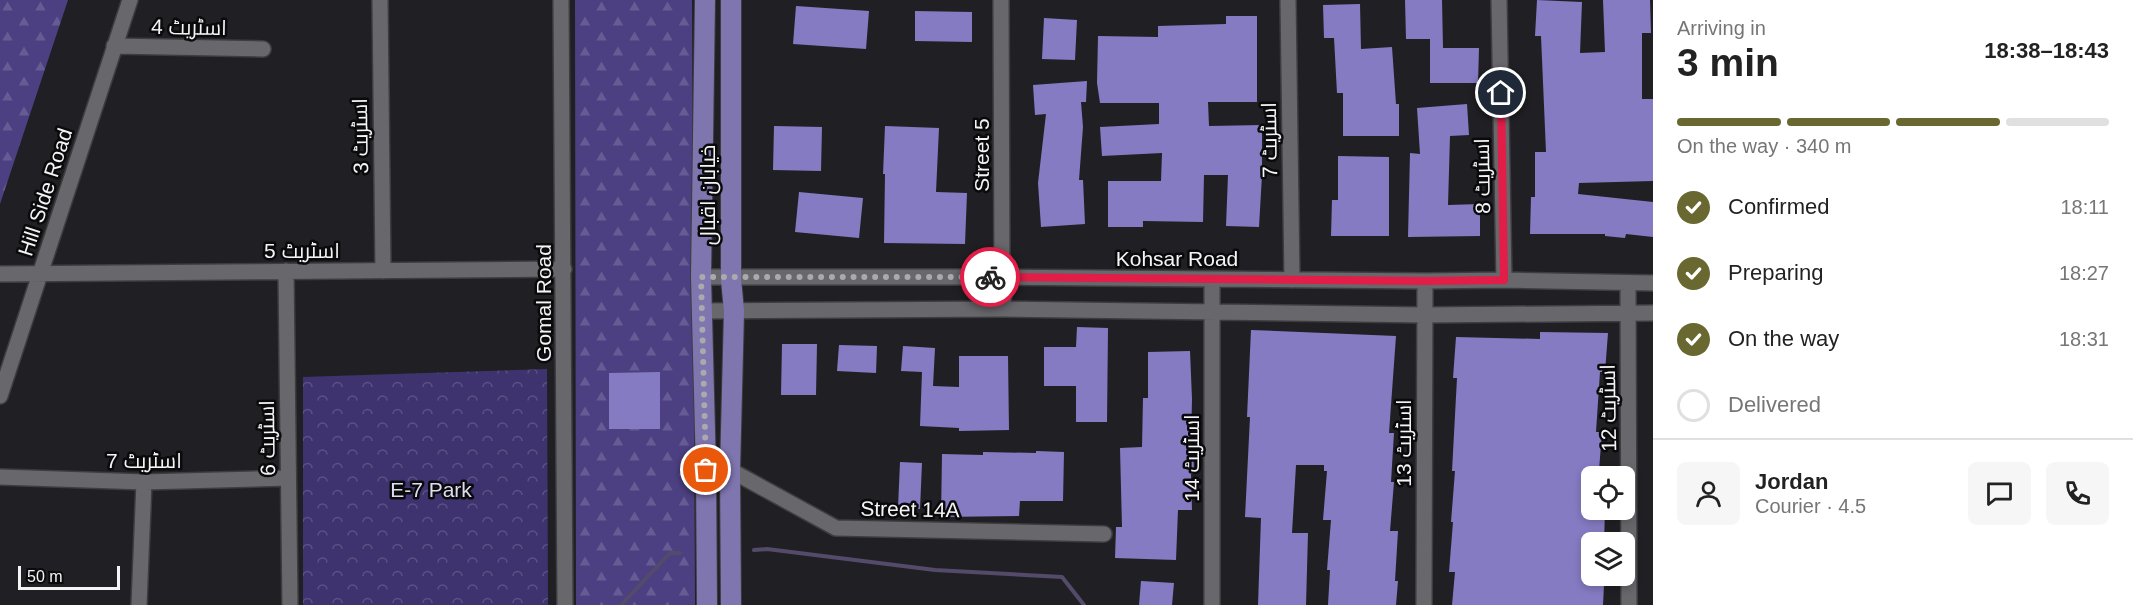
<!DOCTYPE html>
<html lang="en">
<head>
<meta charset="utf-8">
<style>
  body { margin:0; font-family:Arial,Cairo,sans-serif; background:#f6f6f6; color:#222; height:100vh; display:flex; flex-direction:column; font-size:22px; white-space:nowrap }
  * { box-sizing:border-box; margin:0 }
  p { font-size:20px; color:#767676 }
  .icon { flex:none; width:33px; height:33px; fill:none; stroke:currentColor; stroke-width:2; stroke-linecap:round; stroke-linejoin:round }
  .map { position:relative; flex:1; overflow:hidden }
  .drawer { display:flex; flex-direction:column; background:#fff; width:480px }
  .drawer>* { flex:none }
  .controls { position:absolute; left:1581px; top:466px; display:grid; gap:12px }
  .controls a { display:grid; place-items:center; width:54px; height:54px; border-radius:9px; background:#fff; box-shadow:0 3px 9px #0003; font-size:30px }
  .scale { position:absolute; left:18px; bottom:15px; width:102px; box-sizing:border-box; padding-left:6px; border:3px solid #f4f4f7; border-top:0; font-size:16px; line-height:21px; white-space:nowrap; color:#f4f4f7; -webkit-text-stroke:4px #0a0a0c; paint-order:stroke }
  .pin { position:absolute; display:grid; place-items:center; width:51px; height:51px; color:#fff; margin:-26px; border:3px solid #fff; border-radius:50%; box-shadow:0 2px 6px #0007 }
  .courier { position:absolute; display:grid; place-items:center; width:60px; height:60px; margin:-30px; border:4px solid #e11d48; border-radius:50%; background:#fff; color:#222; box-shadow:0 2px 8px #0007 }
  .overview em { font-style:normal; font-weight:800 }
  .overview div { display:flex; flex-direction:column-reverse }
  .overview { display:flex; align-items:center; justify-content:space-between; height:102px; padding:0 24px }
  h1 { font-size:39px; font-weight:800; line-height:45px }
  .bar { display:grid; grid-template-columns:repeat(4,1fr); gap:9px 6px; align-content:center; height:72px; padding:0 24px }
  .bar i { height:8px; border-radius:4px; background:#e0e0e0 }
  .bar .active { background:#686830 }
  .bar p { grid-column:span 4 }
  .line { display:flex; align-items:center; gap:15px; padding:0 24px; border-top:2px solid #e0e0e0 }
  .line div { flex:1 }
  .round { display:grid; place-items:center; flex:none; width:63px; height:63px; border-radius:9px; background:#f6f6f6 }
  ol { padding:0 24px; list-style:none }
  li { display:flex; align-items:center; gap:18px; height:66px }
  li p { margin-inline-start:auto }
  li .icon { padding:6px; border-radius:50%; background:#686830; color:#fff; stroke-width:4 }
  li:last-child { color:#767676 }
  li i { width:33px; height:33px; border:3px solid #e0e0e0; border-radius:50% }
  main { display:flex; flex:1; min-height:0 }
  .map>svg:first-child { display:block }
</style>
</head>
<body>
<main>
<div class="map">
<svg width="1653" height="605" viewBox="0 0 1653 605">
  <defs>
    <pattern id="forest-firs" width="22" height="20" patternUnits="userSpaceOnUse" patternTransform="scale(1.5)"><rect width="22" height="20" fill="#4c4082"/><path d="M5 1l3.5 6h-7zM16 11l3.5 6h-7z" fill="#665c94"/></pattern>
    <pattern id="park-crowns" width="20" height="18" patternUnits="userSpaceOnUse" patternTransform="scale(1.5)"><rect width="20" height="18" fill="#3e336f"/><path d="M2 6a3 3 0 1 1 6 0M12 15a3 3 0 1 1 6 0" fill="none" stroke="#5a5184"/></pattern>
  </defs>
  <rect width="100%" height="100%" fill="#202024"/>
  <!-- forest -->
  <path fill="url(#forest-firs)" d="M0 0H68L0 204Z
    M575 0H692L695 605H576Z"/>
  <!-- park -->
  <path fill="url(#park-crowns)" d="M547 369 548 605H303V377Z"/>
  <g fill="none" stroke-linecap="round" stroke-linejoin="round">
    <!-- stream -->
    <path stroke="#544a6a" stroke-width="4" d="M754 550 767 549 935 570 1062 577 1084 605
      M621 605 670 553H680"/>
  </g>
  <!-- building -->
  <path fill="#857bc3" d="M1405 0H1442L1443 48H1479L1478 83H1430V39H1406Z
    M1537 0 1582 2 1580 53 1605 52 1603 0H1650L1651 33H1642V99H1653V181L1579 183 1578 194 1653 202V237L1626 234 1625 238 1605 236V234H1530L1531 197H1535V152H1546L1541 36H1535Z
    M1360 4 1361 49 1392 47 1396 104H1399V136H1343V93H1337L1334 38H1324L1323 5Z
    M796 6 869 11 866 49 793 44Z
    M915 11 972 12V42L915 41Z
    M1226 16H1257V102H1208L1209 126 1262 125V175L1259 227 1226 226 1228 175H1204L1203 222 1143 221V227H1108V181H1161L1162 153 1102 156 1100 127 1159 124V103H1100L1097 83 1098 36 1158 37V26L1226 24Z
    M1044 18 1077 20 1075 60 1042 59Z
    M1087 81 1086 102H1081L1083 127 1079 180H1083L1085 224 1041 227 1038 183 1046 114 1035 115 1033 85Z
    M1467 104 1469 135 1450 136 1448 205 1480 204V236L1408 237 1410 153 1420 154 1417 108Z
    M774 126 822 127 821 171 773 170Z
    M885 126 939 128 936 192 967 193 965 244 884 243 885 174H883Z
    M1338 156 1389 157V236H1331L1332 200H1338Z
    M799 192 863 198 859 238 795 232Z
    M1077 327 1108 328 1107 422H1076V386H1044V347H1076Z
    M1251 330 1396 336 1389 433H1394L1391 482H1394L1390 531H1398L1395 581H1398L1396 605H1328L1330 570H1327L1331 520H1323L1327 471H1324V465H1296L1292 533H1308L1306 605H1258L1261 518 1245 517 1250 417H1247Z
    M1540 332 1608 333 1605 372H1600L1596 432H1602L1599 470H1592V510H1605L1604 543H1592V585H1604L1603 605H1452L1455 572H1449L1453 522H1451L1455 471H1452L1457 378H1453L1456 337 1540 339Z
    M782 344H817L816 395H781Z
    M839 345 877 346 876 373 837 371Z
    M903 346 935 348 933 386 959 387V356H1008L1009 430 959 431V428L920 426 922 372 901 371Z
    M1190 351 1192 399 1191 444H1193L1194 474H1191L1192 510H1178L1176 560 1115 558 1116 527H1122L1120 448 1142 447 1143 398H1148V352Z
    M660 372V429H609V373Z
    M1036 451 1064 452 1063 501H1020L1019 516 941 517 942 454 983 455V452L1036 453Z
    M900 462 922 463 920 509 898 508Z
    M1141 581 1174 583 1172 605H1139Z"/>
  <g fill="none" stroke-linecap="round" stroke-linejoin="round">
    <defs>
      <path id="minor" d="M380 0 383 271
        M561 0 565 605
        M1001 0 1002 277 1004 309
        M1288 0 1292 280
        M1499 0 1504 280
        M114 46 263 49
        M286 271 290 605
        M0 274 564 269
        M701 277H1002L1425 281 1504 280 1653 283
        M1628 283 1629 605
        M702 311 1004 309 1425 315 1653 313
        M0 396 130 0
        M730 470 836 528 1104 534
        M0 477 144 482 288 478
        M139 605 144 482
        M1212 605V280
        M1424 605 1425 281"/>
      <path id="major" d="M705 0 701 277 706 470 707 605
        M731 605 730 470 734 311 731 279V0"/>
    </defs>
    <!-- minor casing -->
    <use href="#minor" stroke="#3d3d40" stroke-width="18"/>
    <!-- major casing -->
    <use href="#major" stroke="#3d3d40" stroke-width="22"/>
    <!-- minor -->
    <use href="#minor" stroke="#68676c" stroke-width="15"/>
    <!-- major -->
    <use href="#major" stroke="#7f76b0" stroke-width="20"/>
  </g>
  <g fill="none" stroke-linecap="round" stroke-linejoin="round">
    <!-- done -->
    <path stroke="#aaaaad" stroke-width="6" stroke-dasharray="0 10.8" d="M706 470 701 277H990"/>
    <!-- route -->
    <path stroke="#e11d48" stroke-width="8" d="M990 277 1425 281 1504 280 1501 93"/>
  </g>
  <g text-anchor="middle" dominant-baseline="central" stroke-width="5" stroke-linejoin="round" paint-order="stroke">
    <!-- street labels -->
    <g font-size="21" fill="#f4f4f7" stroke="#0a0a0c">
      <text transform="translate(189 27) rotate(1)">اسٹریٹ 4</text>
      <text transform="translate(360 136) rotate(-91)">اسٹریٹ 3</text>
      <text transform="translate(1269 140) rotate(-91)">اسٹریٹ 7</text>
      <text transform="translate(981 155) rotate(-90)">Street 5</text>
      <text transform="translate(1482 176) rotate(-91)">اسٹریٹ 8</text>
      <text transform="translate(45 192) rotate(-72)">Hill Side Road</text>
      <text transform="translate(707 195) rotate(-90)">خیابان اقبال</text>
      <text x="302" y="250">اسٹریٹ 5</text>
      <text x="1177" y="258">Kohsar Road</text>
      <text transform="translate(543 303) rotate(-90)">Gomal Road</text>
      <text transform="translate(1608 408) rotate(-91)">اسٹریٹ 12</text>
      <text transform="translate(267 438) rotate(-91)">اسٹریٹ 6</text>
      <text transform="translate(1403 443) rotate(-90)">اسٹریٹ 13</text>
      <text transform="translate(1191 458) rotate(-90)">اسٹریٹ 14</text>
      <text x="144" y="460">اسٹریٹ 7</text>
      <text transform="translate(910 509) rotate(1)">Street 14A</text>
    </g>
    <!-- park labels -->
    <g font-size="21" fill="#dddcf0" stroke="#0a0a0c">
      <text x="431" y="489">E-7 Park</text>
    </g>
  </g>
</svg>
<div class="controls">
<a><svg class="icon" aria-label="locate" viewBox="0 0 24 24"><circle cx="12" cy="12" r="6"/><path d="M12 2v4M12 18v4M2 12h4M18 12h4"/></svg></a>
<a><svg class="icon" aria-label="layers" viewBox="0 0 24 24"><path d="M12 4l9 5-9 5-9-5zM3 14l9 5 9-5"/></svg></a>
</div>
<div class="scale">50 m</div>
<div class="pin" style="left:706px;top:470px;background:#ea580c"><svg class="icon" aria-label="bag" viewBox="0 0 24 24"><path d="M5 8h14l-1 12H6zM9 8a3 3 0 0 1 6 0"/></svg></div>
<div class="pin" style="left:1501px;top:93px;background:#1f2937"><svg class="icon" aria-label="home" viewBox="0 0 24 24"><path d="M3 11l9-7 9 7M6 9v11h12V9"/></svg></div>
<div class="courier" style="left:990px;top:277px"><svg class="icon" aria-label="bike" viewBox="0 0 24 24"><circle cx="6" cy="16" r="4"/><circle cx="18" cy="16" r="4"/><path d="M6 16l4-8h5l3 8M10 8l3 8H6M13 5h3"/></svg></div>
</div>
<section class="drawer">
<div class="overview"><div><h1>3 min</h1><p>Arriving in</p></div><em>18:38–18:43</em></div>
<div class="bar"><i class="active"></i><i class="active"></i><i class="active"></i><i></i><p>On the way · 340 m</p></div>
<ol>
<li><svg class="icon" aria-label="check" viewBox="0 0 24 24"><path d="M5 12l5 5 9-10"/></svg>Confirmed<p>18:11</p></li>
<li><svg class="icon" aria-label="check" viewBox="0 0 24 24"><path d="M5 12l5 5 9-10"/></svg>Preparing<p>18:27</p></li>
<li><svg class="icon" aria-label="check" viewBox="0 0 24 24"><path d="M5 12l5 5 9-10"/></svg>On the way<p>18:31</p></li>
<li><i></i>Delivered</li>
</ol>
<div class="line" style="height:108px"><a class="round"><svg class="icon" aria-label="person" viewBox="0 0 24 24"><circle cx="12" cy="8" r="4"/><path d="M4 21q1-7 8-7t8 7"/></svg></a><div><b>Jordan</b><p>Courier · 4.5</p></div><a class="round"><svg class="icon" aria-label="chat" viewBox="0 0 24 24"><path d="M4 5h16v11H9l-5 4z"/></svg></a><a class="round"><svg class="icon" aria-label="phone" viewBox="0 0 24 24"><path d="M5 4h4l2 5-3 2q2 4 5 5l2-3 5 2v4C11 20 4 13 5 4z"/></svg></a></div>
</section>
</main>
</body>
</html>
